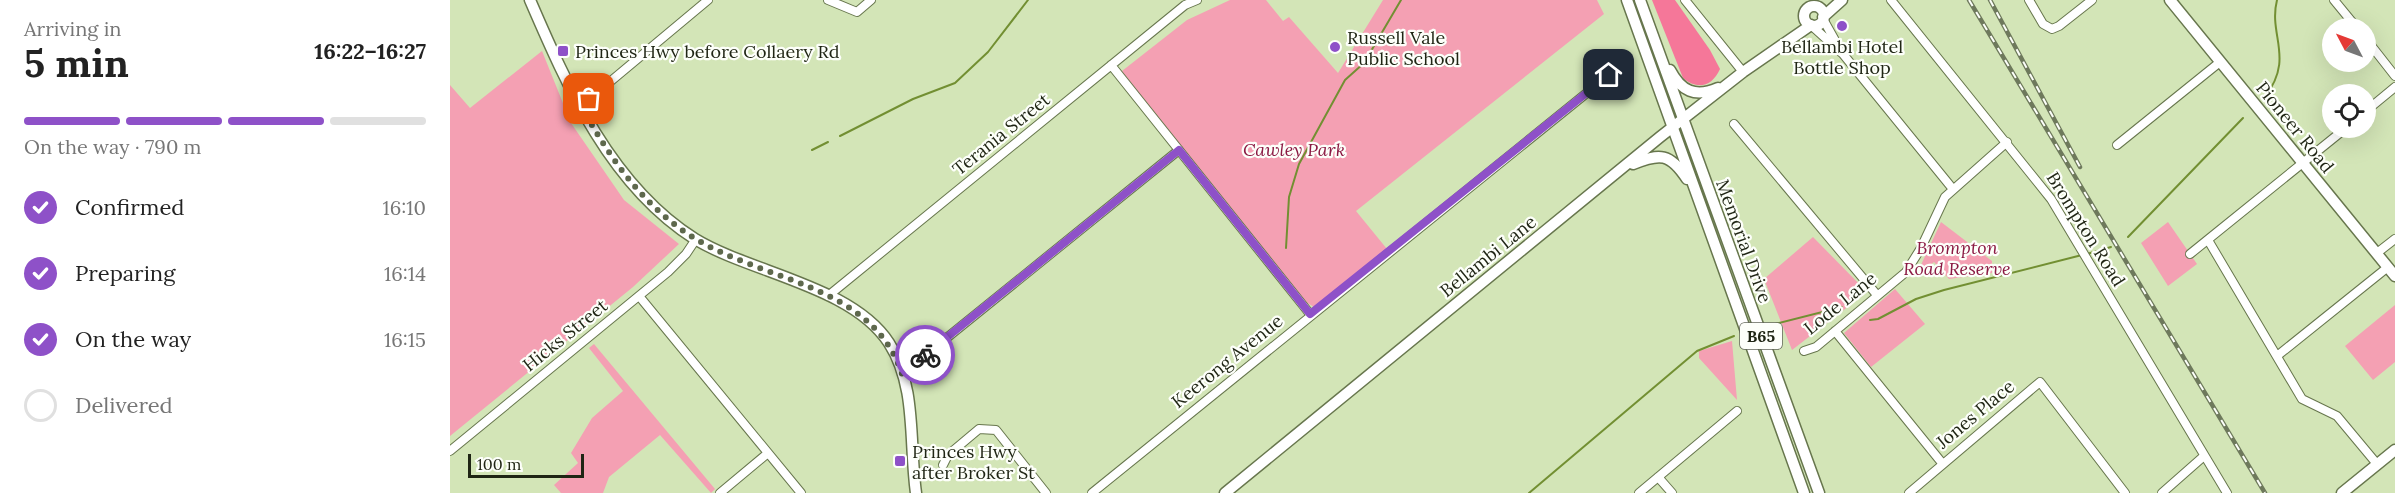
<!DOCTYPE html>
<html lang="en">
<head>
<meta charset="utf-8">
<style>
  body { margin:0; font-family:Lora,serif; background:#f6f6f6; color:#222; height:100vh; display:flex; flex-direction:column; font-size:22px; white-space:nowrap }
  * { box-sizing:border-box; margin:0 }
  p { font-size:20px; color:#767676 }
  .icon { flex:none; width:33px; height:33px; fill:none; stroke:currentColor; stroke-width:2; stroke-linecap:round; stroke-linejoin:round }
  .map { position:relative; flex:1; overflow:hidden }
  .panel { display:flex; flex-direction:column; background:#fff; width:450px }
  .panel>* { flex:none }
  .needle { width:39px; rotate:311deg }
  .buttons { position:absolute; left:1872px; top:18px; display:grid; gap:12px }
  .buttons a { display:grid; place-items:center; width:54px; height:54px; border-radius:50%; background:#fff; box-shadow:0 6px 24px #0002; font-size:30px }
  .scale { position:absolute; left:18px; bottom:15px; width:116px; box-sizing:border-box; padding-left:6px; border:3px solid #1f2514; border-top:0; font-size:16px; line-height:21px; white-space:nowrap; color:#1f2514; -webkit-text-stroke:4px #fdfffa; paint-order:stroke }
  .pin { position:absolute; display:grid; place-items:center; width:51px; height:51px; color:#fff; margin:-26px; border-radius:12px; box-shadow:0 3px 9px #0006 }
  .courier { position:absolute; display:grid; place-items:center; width:60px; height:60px; margin:-30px; border:4px solid #8e51c8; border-radius:50%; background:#fff; color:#222; box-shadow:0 2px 8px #0007 }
  .head em { font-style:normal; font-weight:700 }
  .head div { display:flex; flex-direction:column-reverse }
  .head { display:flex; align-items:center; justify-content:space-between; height:102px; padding:0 24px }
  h1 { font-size:39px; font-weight:700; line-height:45px }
  .bar { display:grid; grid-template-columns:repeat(4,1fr); gap:9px 6px; align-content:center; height:72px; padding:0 24px }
  .bar i { height:8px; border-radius:4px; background:#e0e0e0 }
  .bar .current { background:#8e51c8 }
  .bar p { grid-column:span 4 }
  ol { padding:0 24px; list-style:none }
  li { display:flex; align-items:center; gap:18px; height:66px }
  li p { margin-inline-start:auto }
  li .icon { padding:6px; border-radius:50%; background:#8e51c8; color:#fff; stroke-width:4 }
  li:last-child { color:#767676 }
  li i { width:33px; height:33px; border:3px solid #e0e0e0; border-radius:50% }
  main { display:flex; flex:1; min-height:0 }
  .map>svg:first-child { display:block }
</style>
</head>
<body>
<main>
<section class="panel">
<div class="head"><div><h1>5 min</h1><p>Arriving in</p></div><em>16:22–16:27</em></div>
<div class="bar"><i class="current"></i><i class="current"></i><i class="current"></i><i></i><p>On the way · 790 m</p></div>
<ol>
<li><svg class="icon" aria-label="check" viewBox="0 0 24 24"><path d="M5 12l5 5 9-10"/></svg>Confirmed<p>16:10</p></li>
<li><svg class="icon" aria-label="check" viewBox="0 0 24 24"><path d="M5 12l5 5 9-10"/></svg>Preparing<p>16:14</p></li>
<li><svg class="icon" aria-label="check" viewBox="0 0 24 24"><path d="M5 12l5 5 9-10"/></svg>On the way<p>16:15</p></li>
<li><i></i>Delivered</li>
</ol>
</section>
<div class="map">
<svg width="1945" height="493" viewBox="0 0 1945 493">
  <rect width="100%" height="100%" fill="#d3e5b7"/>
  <!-- green -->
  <path fill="#f4a0b3" d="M780 0H816L833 21 839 17 888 73 933 0H1147L1154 14 906 211 937 249 864 307 856 302 679 85 672 71 737 20Z
    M92 51 121 123 174 200 229 244 183 287 0 436V85L20 108Z
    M1491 222 1542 261V273L1499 279 1484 262 1473 271 1470 267Z
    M1718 222 1747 264 1718 286 1691 243Z
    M1363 237 1417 292 1342 350 1314 279Z
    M1445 289 1475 324 1421 367 1394 333Z
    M1945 305V362L1923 380 1895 346Z
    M1282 341 1287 400 1249 358V351Z
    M144 344 265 489 261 493 210 435 159 477 153 493H111L104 485 128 463 121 453 142 418 173 391 139 348Z"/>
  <!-- forest -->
  <path fill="#f57799" d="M1202 0H1225L1260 50 1270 69C1262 87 1247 90 1233 78Z"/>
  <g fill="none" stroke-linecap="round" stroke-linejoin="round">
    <!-- stream -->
    <path stroke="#728f32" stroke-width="2" d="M1815 97C1845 57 1818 36 1827 0
      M390 136 463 99 505 83 538 52 578 0
      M362 150 378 142
      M1678 237 1793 118
      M836 248 839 197 849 164 895 80 914 63 951 0
      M1637 254 1661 247
      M1420 320 1428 319 1466 299 1494 290 1632 255
      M1313 327 1392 307
      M1079 493 1247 351 1284 336"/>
    <defs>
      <path id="minor" d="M378 0 407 12 421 0
        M1235 0 1293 72
        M1441 0 1601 199 1777 493
        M1579 0 1593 24 1602 29 1609 26 1642 0
        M1884 0 1907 28
        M1373 19 1387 44
        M1362 26 1393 54 1502 188
        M1916 39 1945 76
        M661 65 860 314
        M131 106 258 0
        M1916 111 1945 87
        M1284 124 1427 295
        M1667 145 1770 62
        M1758 240 1852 399 1887 416 1927 464
        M1927 253 1945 239
        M1740 254 1896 128
        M189 296 351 493
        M378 296 735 5 747 0
        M1385 331 1492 463
        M1354 351 1366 347 1456 272 1471 248 1495 197 1557 142
        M1827 356 1938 267
        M452 374 729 150
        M0 451 218 272 236 254 246 239
        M493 465 498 455 529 429 546 430 596 493
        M1208 477 1222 493
        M270 493 318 453
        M642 493 1159 75
        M1189 493 1287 411
        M1459 493 1590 382 1675 493
        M1712 493 1754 456"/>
      <path id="major" d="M80 0C118 88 161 186 245 239 301 273 402 286 439 343 467 386 459 444 466 493
        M1177 0 1354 493
        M1190 0 1369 493
        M1720 0 1945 276
        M1354 16a10 10 0 1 1 20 0a10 10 0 1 1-20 0Z
        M1373 17 1392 0
        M1220 70C1231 91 1245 98 1268 88
        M1183 164C1210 153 1220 153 1237 179
        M775 493 1210 137 1293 72 1361 25
        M1892 493 1945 450"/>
    </defs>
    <!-- minor casing -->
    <use href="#minor" stroke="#67764d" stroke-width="10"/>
    <!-- major casing -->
    <use href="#major" stroke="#67764d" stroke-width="13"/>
    <!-- minor -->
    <use href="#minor" stroke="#fff" stroke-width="8"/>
    <!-- major -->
    <use href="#major" stroke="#fff" stroke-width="10"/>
    <defs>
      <path id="rail" d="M1519 0 1815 493
        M1540 0 1630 167"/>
    </defs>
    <!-- rail casing -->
    <use href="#rail" stroke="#6e795c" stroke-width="4.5"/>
    <!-- rail -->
    <use href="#rail" stroke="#fdfffa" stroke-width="2" stroke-dasharray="7" stroke-linecap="butt"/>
  </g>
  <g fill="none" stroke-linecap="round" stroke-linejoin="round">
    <!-- done -->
    <path stroke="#5e684d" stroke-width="6" stroke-dasharray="0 10.8" d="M139 99 131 106C159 156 189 201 238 234 309 282 422 282 452 374L475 355"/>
    <!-- route -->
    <path stroke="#8e51c8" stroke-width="8" d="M475 355 729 150 860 314 1159 75"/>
  </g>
  <!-- markers -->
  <g fill="#8e51c8" stroke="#fdfffa" stroke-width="2">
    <circle cx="1392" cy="26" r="6"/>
    <circle cx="885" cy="47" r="6"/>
    <rect x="107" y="45" width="12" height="12" rx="3"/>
    <rect x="444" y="455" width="12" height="12" rx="3"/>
  </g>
  <g text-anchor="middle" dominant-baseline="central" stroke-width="4.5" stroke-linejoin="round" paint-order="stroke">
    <!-- shield labels -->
    <rect fill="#fdfffa" stroke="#626659" stroke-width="1.5" x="1290" y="323" width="42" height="26" rx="4.5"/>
    <g font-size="16" font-weight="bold" fill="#1f2514">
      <text x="1311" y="336">B65</text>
    </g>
    <!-- poi labels -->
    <g font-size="18" fill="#1f2514" stroke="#fdfffa" text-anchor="start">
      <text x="897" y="37">Russell Vale<tspan x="897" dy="21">Public School</tspan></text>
      <text x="1392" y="46" text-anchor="middle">Bellambi Hotel<tspan x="1392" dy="21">Bottle Shop</tspan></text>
      <text x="125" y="51">Princes Hwy before Collaery Rd</text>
      <text x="462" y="451">Princes Hwy<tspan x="462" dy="21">after Broker St</tspan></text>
    </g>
    <!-- street labels -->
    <g font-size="18" fill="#1f2514" stroke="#fdfffa">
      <text transform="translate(1845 127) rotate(51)">Pioneer Road</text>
      <text transform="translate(551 134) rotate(-39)">Terania Street</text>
      <text transform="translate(1636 229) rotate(58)">Brompton Road</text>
      <text transform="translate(1294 241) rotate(70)">Memorial Drive</text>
      <text transform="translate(1038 256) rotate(-39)">Bellambi Lane</text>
      <text transform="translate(1390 303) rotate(-39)">Lode Lane</text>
      <text transform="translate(115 335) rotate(-39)">Hicks Street</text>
      <text transform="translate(777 361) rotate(-39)">Keerong Avenue</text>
      <text transform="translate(1525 414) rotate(-40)">Jones Place</text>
    </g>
    <!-- park labels -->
    <g font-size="18" font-style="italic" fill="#8b1943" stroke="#fdfffa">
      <text x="844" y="149">Cawley Park</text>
      <text x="1507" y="247">Brompton<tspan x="1507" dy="21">Road Reserve</tspan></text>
    </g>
  </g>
</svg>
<div class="buttons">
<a><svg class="needle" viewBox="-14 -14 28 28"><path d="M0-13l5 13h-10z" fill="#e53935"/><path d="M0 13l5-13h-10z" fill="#767676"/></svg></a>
<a><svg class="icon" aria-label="locate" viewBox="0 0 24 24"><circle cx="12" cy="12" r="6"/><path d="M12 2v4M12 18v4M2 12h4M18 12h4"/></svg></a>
</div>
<div class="scale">100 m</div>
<div class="pin" style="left:139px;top:99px;background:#ea580c"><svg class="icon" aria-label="bag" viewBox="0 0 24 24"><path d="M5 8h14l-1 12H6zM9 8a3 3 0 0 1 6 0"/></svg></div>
<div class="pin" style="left:1159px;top:75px;background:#1f2937"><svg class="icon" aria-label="home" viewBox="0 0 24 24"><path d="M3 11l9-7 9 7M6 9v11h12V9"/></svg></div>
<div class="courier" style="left:475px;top:355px"><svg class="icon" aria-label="bike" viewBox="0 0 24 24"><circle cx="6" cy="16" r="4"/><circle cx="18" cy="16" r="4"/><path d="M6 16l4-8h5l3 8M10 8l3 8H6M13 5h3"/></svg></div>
</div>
</main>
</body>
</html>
